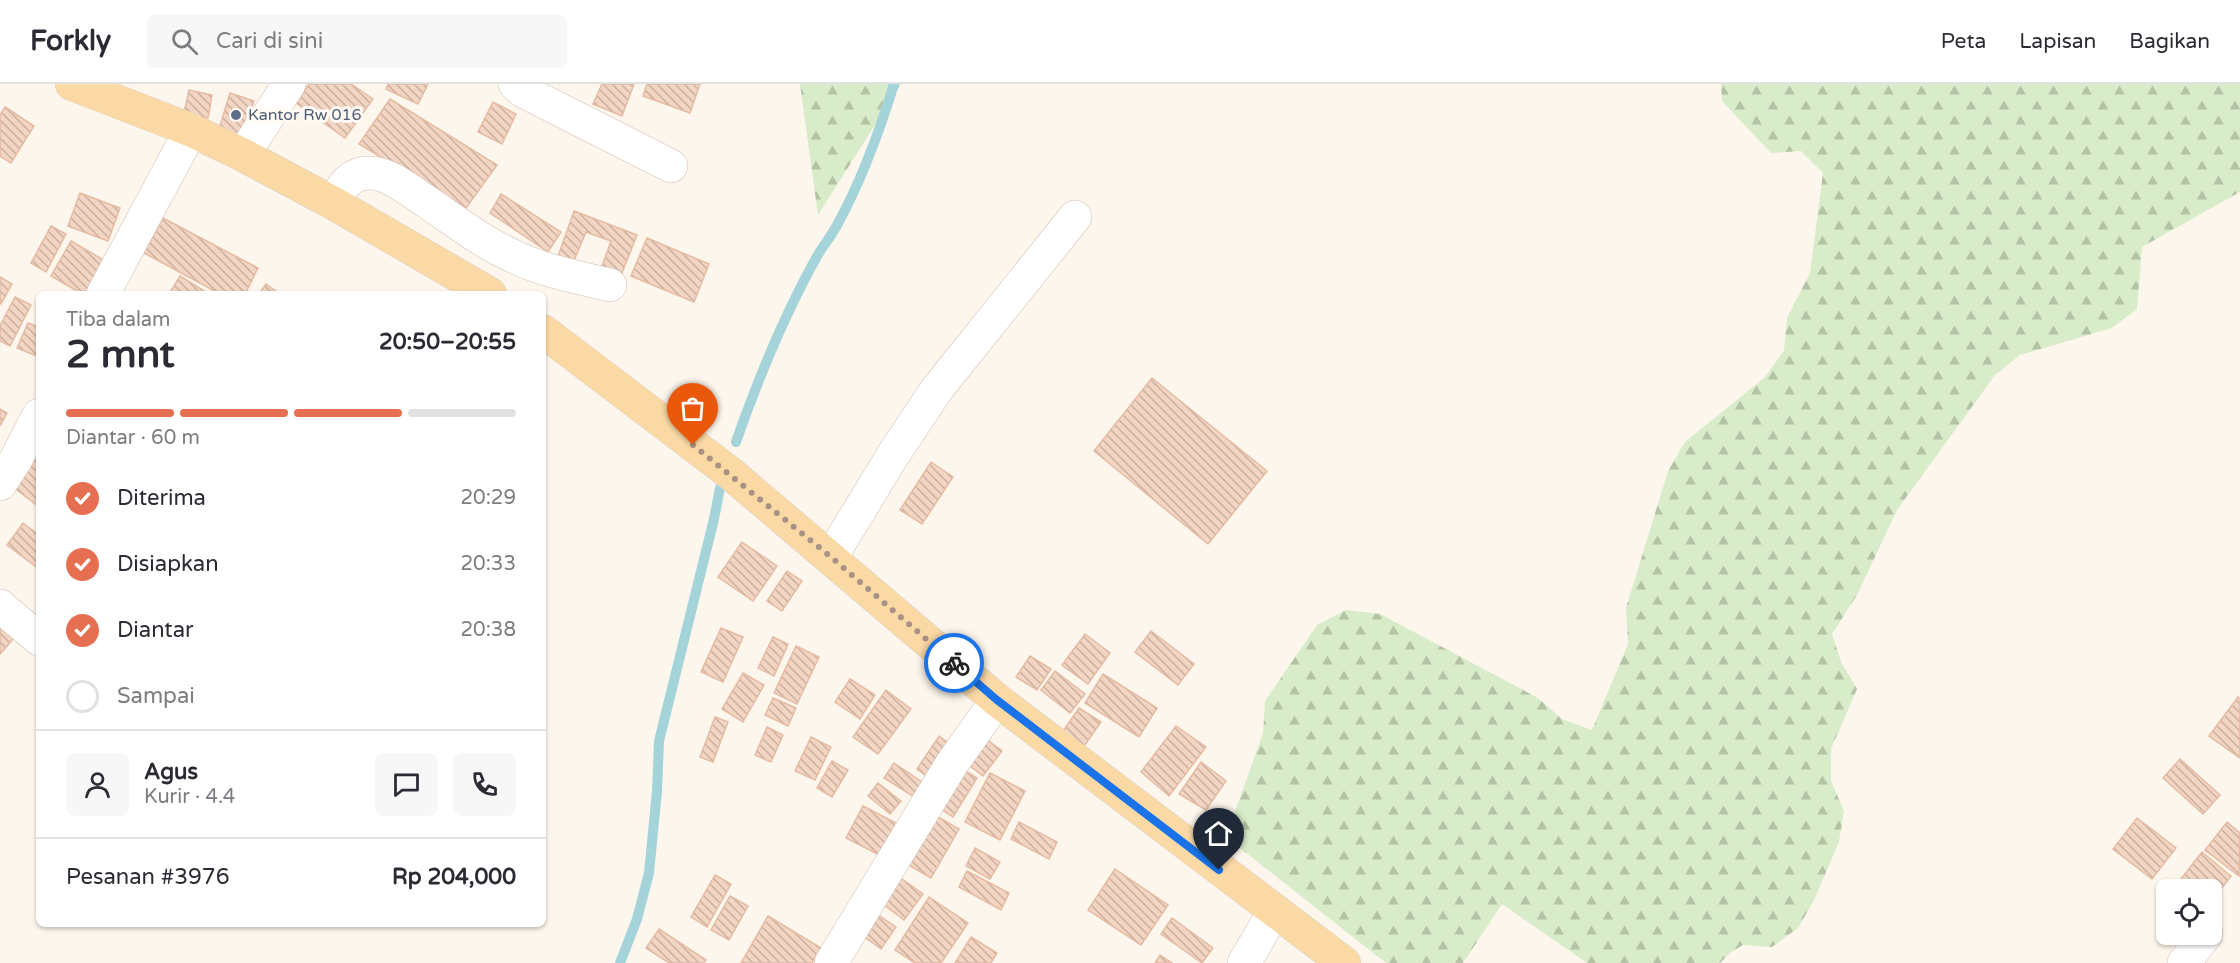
<!DOCTYPE html>
<html lang="id">
<head>
<meta charset="utf-8">
<style>
  body { margin:0; font-family:"Varela Round",sans-serif; background:#f7f7f7; color:#2b2b33; height:100vh; display:flex; flex-direction:column; font-size:22px; white-space:nowrap }
  * { box-sizing:border-box; margin:0 }
  p { font-size:20px; color:#7c7c81 }
  .icon { flex:none; width:33px; height:33px; fill:none; stroke:currentColor; stroke-width:2; stroke-linecap:round; stroke-linejoin:round }
  .map { position:relative; flex:1; overflow:hidden }
  .sheet { position:absolute; left:36px; top:207px; width:510px; height:636px; display:flex; flex-direction:column; background:#fff; border-radius:9px; box-shadow:0 2px 4px #0004 }
  .sheet>* { flex:none }
  .buttons { position:absolute; left:2156px; top:795px; display:grid; gap:12px }
  .buttons a { display:grid; place-items:center; width:66px; height:66px; border-radius:9px; background:#fff; box-shadow:0 2px 4px #0004; font-size:30px }
  .pin { position:absolute; display:grid; place-items:center; width:51px; height:51px; color:#fff; margin:-62px -26px; border-radius:50% 50% 50% 0; rotate:-45deg; box-shadow:0 0 6px #0007 }
  .pin .icon { rotate:45deg }
  .courier { position:absolute; display:grid; place-items:center; width:60px; height:60px; margin:-30px; border:4px solid #1a73e8; border-radius:50%; background:#fff; color:#222; box-shadow:0 2px 8px #0007 }
  .head em { font-style:normal; font-weight:800 }
  .head div { display:flex; flex-direction:column-reverse }
  .head { display:flex; align-items:center; justify-content:space-between; height:102px; padding:0 30px }
  h1 { font-size:39px; font-weight:800; line-height:45px }
  .bar { display:grid; grid-template-columns:repeat(4,1fr); gap:9px 6px; align-content:center; height:72px; padding:0 30px }
  .bar i { height:8px; border-radius:4px; background:#e1e1e2 }
  .bar .active { background:#e76f51 }
  .bar p { grid-column:span 4 }
  .line { display:flex; align-items:center; gap:15px; padding:0 30px; border-top:2px solid #e1e1e2 }
  .line div { flex:1 }
  .round { display:grid; place-items:center; flex:none; width:63px; height:63px; border-radius:9px; background:#f7f7f7 }
  ol { padding:0 30px; list-style:none }
  li { display:flex; align-items:center; gap:18px; height:66px }
  li p { margin-inline-start:auto }
  li .icon { padding:6px; border-radius:50%; background:#e76f51; color:#fff; stroke-width:4 }
  li:last-child { color:#7c7c81 }
  li i { width:33px; height:33px; border:3px solid #e1e1e2; border-radius:50% }
  header { display:flex; align-items:center; gap:36px; box-sizing:border-box; height:84px; padding:0 30px; background:#fff; border-bottom:2px solid #e1e1e2 }
  header strong { font-size:28px }
  nav { display:flex; gap:33px; margin-inline-start:auto; font-size:21px }
  .search { width:420px; height:54px; background:#f7f7f7; display:flex; align-items:center; gap:15px; box-sizing:border-box; padding:0 21px; border-radius:9px; color:#7c7c81; font-size:22px }
  .map>svg:first-child { display:block }
</style>
</head>
<body>
<header>
<strong>Forkly</strong>
<div class="search"><svg class="icon" aria-label="search" viewBox="0 0 24 24"><circle cx="10" cy="10" r="6"/><path d="M15 15l6 6"/></svg>Cari di sini</div>
<nav><a>Peta</a><a>Lapisan</a><a>Bagikan</a></nav>
</header>
<div class="map">
<svg width="2240" height="879" viewBox="0 0 2240 879">
  <defs>
    <pattern id="forest-firs" width="22" height="20" patternUnits="userSpaceOnUse" patternTransform="scale(1.5)"><rect width="22" height="20" fill="#d8ecc9"/><path d="M5 1l3.5 6h-7zM16 11l3.5 6h-7z" fill="#b4c2a5"/></pattern>
    <pattern id="building-back-hatch" width="6" height="6" patternUnits="userSpaceOnUse" patternTransform="scale(1.5)"><rect width="6" height="6" fill="#f3d5c3"/><path d="M-1 5l2 2M0 0l6 6M5-1l2 2" fill="none" stroke="#cab0a1"/></pattern>
  </defs>
  <rect width="100%" height="100%" fill="#fdf6ec"/>
  <!-- forest -->
  <path fill="url(#forest-firs)" d="M800 0H901L818 131Z
    M1721 0H2240V108L2142 163 2137 225 2112 244 2020 271 1995 291 1897 426 1857 511 1832 550 1841 578 1857 605 1831 665V697L1844 727 1839 758 1814 816 1798 844 1772 863 1743 861 1730 869 1720 879H1587L1502 820 1463 879H1386L1226 753 1263 649 1265 617 1317 541 1346 526 1380 530 1538 614 1562 635 1592 646 1628 560 1626 524 1668 387 1685 358 1764 294 1784 267 1787 234 1810 189 1823 89 1801 67 1771 69 1722 17Z"/>
  <g fill="none" stroke-linecap="round" stroke-linejoin="round">
    <!-- stream -->
    <path stroke="#a5d3da" stroke-width="10" d="M736 358C758 295 784 232 816 174 822 163 830 154 836 143 861 98 879 49 894 0
      M620 879 637 835 649 789 657 707 659 657 714 435 720 404"/>
  </g>
  <!-- building -->
  <path fill="url(#building-back-hatch)" stroke="#e6bba3" stroke-width="1.5" d="M309 0H351L373 15 345 54 296 19Z
    M388 0H428L418 20 386 5Z
    M602 0H634L622 32 593 20Z
    M647 0H700L690 29 643 12Z
    M189 6 212 11 208 34 184 29Z
    M230 9 254 17 242 52 219 45Z
    M390 15 497 81 466 124 359 60Z
    M493 18 516 30 502 60 478 48Z
    M5 23 34 42 11 79 0 72V31Z
    M80 109 120 124 108 157 68 142Z
    M501 110 561 148 548 168 490 129Z
    M574 127 637 151 620 194 600 188 611 157 586 148 573 179 557 175Z
    M163 134 258 184 245 210H220L144 169Z
    M51 142 66 150 46 188 31 179Z
    M647 154 709 180 694 218 631 192Z
    M71 157 107 178 88 210H82L51 192Z
    M180 192 209 210H169Z
    M0 193 12 200 1 220 0 219Z
    M266 200 280 210H259Z
    M15 213 31 221 10 262 0 257V242Z
    M28 239 39 243V273L17 264Z
    M1152 294 1267 387 1208 460 1094 367Z
    M0 325 7 329 0 342Z
    M36 371 39 373V423L12 402Z
    M931 378 953 393 922 440 900 426Z
    M23 439 39 451V485L7 461Z
    M742 458 777 482 753 517 718 493Z
    M787 487 802 497 782 527 767 517Z
    M0 541 14 554 0 570Z
    M721 544 743 553 723 598 701 588Z
    M1151 547 1194 580 1178 601 1135 568Z
    M1085 550 1110 569 1088 600 1062 581Z
    M773 553 788 560 774 592 758 584Z
    M796 562 819 573 797 620 774 609Z
    M1030 572 1051 585 1037 606 1016 593Z
    M1055 587 1085 610 1070 629 1041 606Z
    M743 589 764 601 743 638 722 625Z
    M1103 590 1157 624 1139 653 1085 619Z
    M850 595 875 611 860 635 835 618Z
    M886 606 911 625 878 670 853 653Z
    M2238 613 2240 615V674L2209 652Z
    M773 614 796 624 788 642 765 631Z
    M1079 624 1101 638 1082 665 1061 650Z
    M715 633 728 638 713 678 700 673Z
    M1176 642 1206 663 1169 712 1141 688Z
    M767 643 783 651 771 678 755 671Z
    M981 651 1002 667 983 692 962 676Z
    M939 652 958 666 936 699 917 685Z
    M811 653 831 663 815 696 795 687Z
    M2180 675 2220 711 2203 730 2163 694Z
    M832 677 848 686 832 713 817 704Z
    M1201 678 1226 697 1206 726 1179 710Z
    M894 679 928 702 919 716 884 694Z
    M959 683 977 694 953 733 935 721Z
    M990 689 1025 707 1000 756 965 738Z
    M878 699 901 717 890 730 868 712Z
    M863 722 900 741 883 773 846 754Z
    M928 727 959 745 931 794 900 776Z
    M2137 734 2176 764 2152 795 2113 765Z
    M1019 738 1057 758 1049 775 1011 755Z
    M2227 738 2240 749 2239 792 2205 766Z
    M975 764 1000 778 990 795 966 782Z
    M2202 768 2231 792 2211 818V806H2184L2177 800Z
    M1115 785 1168 821 1141 861 1088 826Z
    M967 787 1009 809 1001 826 959 803Z
    M715 791 731 800 707 843 691 833Z
    M898 792 923 810 904 836 879 817Z
    M730 812 748 822 729 856 711 846Z
    M929 813 968 839 941 879H915L895 866Z
    M877 830 896 843 881 865 862 851Z
    M768 832 821 864 812 879H741Z
    M1172 834 1213 864 1202 879 1161 850Z
    M659 845 706 876 704 879H669L646 864Z
    M971 853 997 869 991 879H955Z
    M1160 871 1172 879H1155Z"/>
  <g fill="none" stroke-linecap="round" stroke-linejoin="round">
    <defs>
      <path id="minor" d="M515 0 523 7 671 82
        M243 71 289 0
        M333 119C342 103 349 89 370 89 390 89 411 108 427 118 455 137 482 158 513 172 543 187 577 193 610 201
        M103 210 191 46
        M0 400 16 375 39 331
        M831 473 893 371 937 305 1075 133
        M0 522 39 555
        M831 879 951 681 997 616
        M1244 879 1274 828
        M2184 879 2206 850"/>
      <path id="major" d="M72 0 191 46 243 71 333 119 490 210
        M543 247 730 389 997 616 1344 879"/>
    </defs>
    <!-- minor casing -->
    <use href="#minor" stroke="#d1beb0" stroke-width="34"/>
    <!-- major casing -->
    <use href="#major" stroke="#dad1cd" stroke-width="34"/>
    <!-- minor -->
    <use href="#minor" stroke="#fff" stroke-width="33"/>
    <!-- major -->
    <use href="#major" stroke="#fbd9a5" stroke-width="33"/>
  </g>
  <g fill="none" stroke-linecap="round" stroke-linejoin="round">
    <!-- done -->
    <path stroke="#a89285" stroke-width="6" stroke-dasharray="0 10.8" d="M693 361 831 473 954 579"/>
    <!-- route -->
    <path stroke="#1a73e8" stroke-width="8" d="M954 579 997 616 1219 786"/>
  </g>
  <!-- markers -->
  <circle fill="#5c6f8a" stroke="#fffaf3" stroke-width="2" cx="236" cy="31" r="6"/>
  <g text-anchor="middle" dominant-baseline="central" stroke-width="6" stroke-linejoin="round" paint-order="stroke">
    <!-- service labels -->
    <g font-size="16" fill="#4e5e75" stroke="#fffaf3" text-anchor="start">
      <text x="248" y="31">Kantor Rw 016</text>
    </g>
  </g>
</svg>
<div class="buttons">
<a><svg class="icon" aria-label="locate" viewBox="0 0 24 24"><circle cx="12" cy="12" r="6"/><path d="M12 2v4M12 18v4M2 12h4M18 12h4"/></svg></a>
</div>
<div class="pin" style="left:693px;top:361px;background:#ea580c"><svg class="icon" aria-label="bag" viewBox="0 0 24 24"><path d="M5 8h14l-1 12H6zM9 8a3 3 0 0 1 6 0"/></svg></div>
<div class="pin" style="left:1219px;top:786px;background:#1f2937"><svg class="icon" aria-label="home" viewBox="0 0 24 24"><path d="M3 11l9-7 9 7M6 9v11h12V9"/></svg></div>
<div class="courier" style="left:954px;top:579px"><svg class="icon" aria-label="bike" viewBox="0 0 24 24"><circle cx="6" cy="16" r="4"/><circle cx="18" cy="16" r="4"/><path d="M6 16l4-8h5l3 8M10 8l3 8H6M13 5h3"/></svg></div>
<section class="sheet">
<div class="head"><div><h1>2 mnt</h1><p>Tiba dalam</p></div><em>20:50–20:55</em></div>
<div class="bar"><i class="active"></i><i class="active"></i><i class="active"></i><i></i><p>Diantar · 60 m</p></div>
<ol>
<li><svg class="icon" aria-label="check" viewBox="0 0 24 24"><path d="M5 12l5 5 9-10"/></svg>Diterima<p>20:29</p></li>
<li><svg class="icon" aria-label="check" viewBox="0 0 24 24"><path d="M5 12l5 5 9-10"/></svg>Disiapkan<p>20:33</p></li>
<li><svg class="icon" aria-label="check" viewBox="0 0 24 24"><path d="M5 12l5 5 9-10"/></svg>Diantar<p>20:38</p></li>
<li><i></i>Sampai</li>
</ol>
<div class="line" style="height:108px"><a class="round"><svg class="icon" aria-label="person" viewBox="0 0 24 24"><circle cx="12" cy="8" r="4"/><path d="M4 21q1-7 8-7t8 7"/></svg></a><div><b>Agus</b><p>Kurir · 4.4</p></div><a class="round"><svg class="icon" aria-label="chat" viewBox="0 0 24 24"><path d="M4 5h16v11H9l-5 4z"/></svg></a><a class="round"><svg class="icon" aria-label="phone" viewBox="0 0 24 24"><path d="M5 4h4l2 5-3 2q2 4 5 5l2-3 5 2v4C11 20 4 13 5 4z"/></svg></a></div>
<div class="line" style="height:78px"><div>Pesanan #3976</div><b>Rp 204,000</b></div>
</section>
</div>
</body>
</html>
